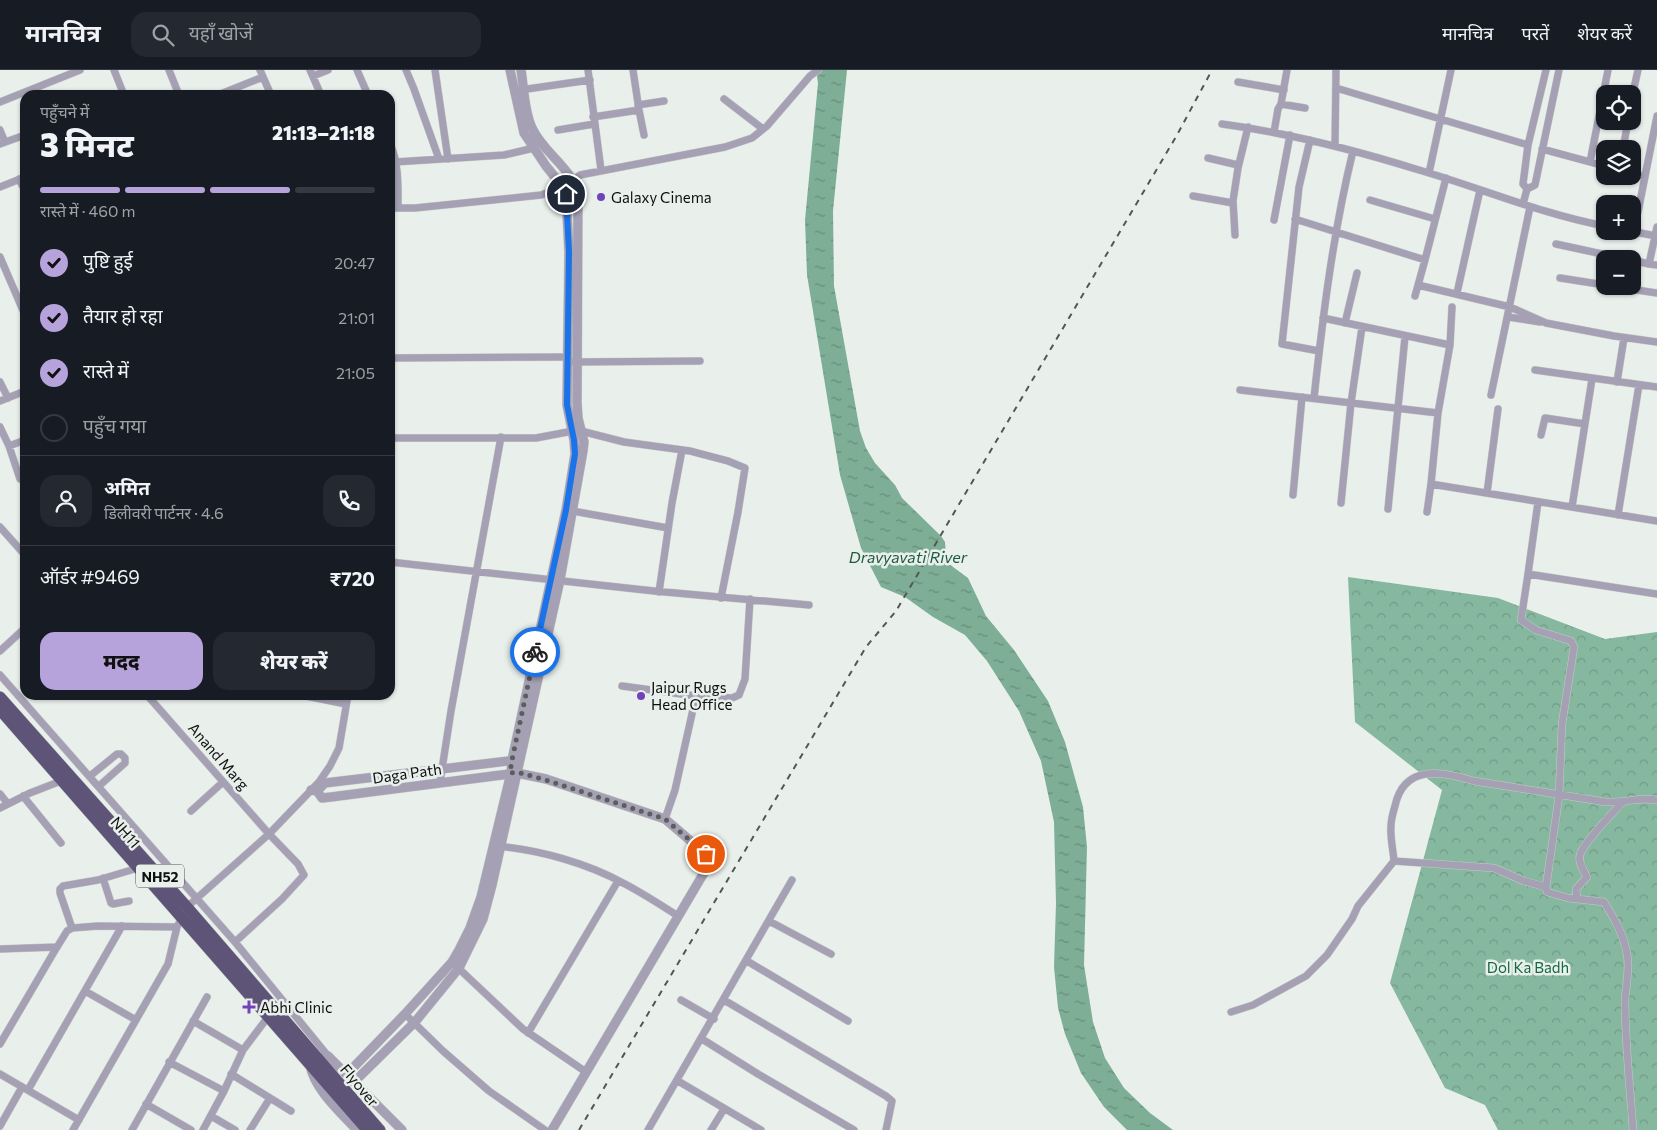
<!DOCTYPE html>
<html lang="hi">
<head>
<meta charset="utf-8">
<style>
  body { margin:0; font-family:Commissioner,"Noto Sans Devanagari",sans-serif; background:#242831; color:#f1f3f6; height:100vh; display:flex; flex-direction:column; font-size:19px; white-space:nowrap }
  * { box-sizing:border-box; margin:0 }
  p { font-size:16px; color:#9ea1a6 }
  .icon { flex:none; width:28px; height:28px; fill:none; stroke:currentColor; stroke-width:2; stroke-linecap:round; stroke-linejoin:round }
  .map { position:relative; flex:1; overflow:hidden }
  .side { position:absolute; left:20px; top:20px; width:375px; height:610px; display:flex; flex-direction:column; background:#171b24; border-radius:15px; box-shadow:0 1px 4px #0004 }
  .side>* { flex:none }
  .tools { position:absolute; left:1596px; top:15px; display:grid; gap:10px }
  .tools a { display:grid; place-items:center; width:45px; height:45px; border-radius:10px; background:#171b24; box-shadow:0 1px 4px #0004; font-size:25px }
  .pin { position:absolute; display:grid; place-items:center; width:42px; height:42px; color:#fff; margin:-21px; border:2px solid #fff; border-radius:50%; box-shadow:0 1px 5px #0007 }
  .courier { position:absolute; display:grid; place-items:center; width:50px; height:50px; margin:-25px; border:4px solid #1a73e8; border-radius:50%; background:#fff; color:#222; box-shadow:0 1px 6px #0007 }
  .overview em { font-style:normal; font-weight:800 }
  .overview div { display:flex; flex-direction:column-reverse }
  .overview { display:flex; align-items:center; justify-content:space-between; height:85px; padding:0 20px }
  h1 { font-size:32px; font-weight:800; line-height:38px }
  .bar { display:grid; grid-template-columns:repeat(4,1fr); gap:8px 5px; align-content:center; height:60px; padding:0 20px }
  .bar i { height:6px; border-radius:4px; background:#363941 }
  .bar .on { background:#b7a3db }
  .bar p { grid-column:span 4 }
  .line { display:flex; align-items:center; gap:12px; padding:0 20px; border-top:1px solid #363941 }
  .line div { flex:1 }
  .round { display:grid; place-items:center; flex:none; width:52px; height:52px; border-radius:15px; background:#242831 }
  ol { padding:0 20px; list-style:none }
  li { display:flex; align-items:center; gap:15px; height:55px }
  li p { margin-inline-start:auto }
  li .icon { padding:5px; border-radius:50%; background:#b7a3db; color:#111; stroke-width:4 }
  li:last-child { color:#9ea1a6 }
  li i { width:28px; height:28px; border:2px solid #363941; border-radius:50% }
  .action { display:flex; gap:10px; margin-top:auto; padding:10px 20px }
  .action a { flex:1; height:58px; border-radius:15px; background:#b7a3db; color:#111; font-size:20px; font-weight:800; line-height:58px; text-align:center }
  .action a+a { background:#242831; color:#f1f3f6 }
  header { display:flex; align-items:center; gap:30px; box-sizing:border-box; height:70px; padding:0 25px; background:#171b24; border-bottom:1px solid #363941 }
  header strong { font-size:24px }
  nav { display:flex; gap:28px; margin-inline-start:auto; font-size:18px }
  .search { width:350px; height:45px; background:#242831; display:flex; align-items:center; gap:12px; box-sizing:border-box; padding:0 18px; border-radius:15px; color:#9ea1a6; font-size:19px }
  .map>svg:first-child { display:block }
</style>
</head>
<body>
<header>
<strong>मानचित्र</strong>
<div class="search"><svg class="icon" aria-label="search" viewBox="0 0 24 24"><circle cx="10" cy="10" r="6"/><path d="M15 15l6 6"/></svg>यहाँ खोजें</div>
<nav><a>मानचित्र</a><a>परतें</a><a>शेयर करें</a></nav>
</header>
<div class="map">
<svg width="1657" height="1060" viewBox="0 0 1657 1060">
  <defs>
    <pattern id="forest-crowns" width="20" height="18" patternUnits="userSpaceOnUse" patternTransform="scale(1.25)"><rect width="20" height="18" fill="#86b79f"/><path d="M2 6a3 3 0 1 1 6 0M12 15a3 3 0 1 1 6 0" fill="none" stroke="#729c88"/></pattern>
    <pattern id="water-ripples" width="26" height="14" patternUnits="userSpaceOnUse" patternTransform="scale(1.25)"><rect width="26" height="14" fill="#7eae96"/><path d="M2 4q2-2 4 0t4 0M15 11q2-2 4 0t4 0" fill="none" stroke="#668c79"/></pattern>
  </defs>
  <rect width="100%" height="100%" fill="#e9f0ec"/>
  <!-- forest -->
  <path fill="url(#forest-crowns)" d="M1348 507 1498 528 1605 569 1657 562V1060H1498L1485 1035 1445 1018 1390 913 1442 720 1355 652Z"/>
  <!-- water -->
  <path fill="url(#water-ripples)" d="M816 0H847L833 141 834 216 860 361 866 378 875 393 895 415 902 428 941 466 945 472 946 486 949 494 968 508 986 546 1014 580 1048 631 1065 672 1083 737 1087 777 1084 895 1093 952 1105 988 1124 1018 1150 1043 1173 1060H1127L1104 1037 1081 1003 1065 964 1058 938 1054 897 1056 833 1054 752 1041 691 1019 641 987 591 965 565 933 547 905 527 881 517 861 478 840 405 807 205 805 150 818 13Z"/>
  <g fill="none" stroke-linecap="round" stroke-linejoin="round">
    <defs>
      <path id="minor" d="M114 0 124 25
        M169 0 179 25
        M260 0 271 25
        M310 0 321 25
        M357 0 368 25
        M406 0 414 19 439 89
        M435 0 448 89
        M588 0 601 100
        M1287 0 1281 34 1305 38
        M313 6 328 0
        M1238 12 1284 20
        M1336 18 1528 75
        M520 20 590 10
        M218 25 263 7
        M1632 27 1638 0
        M724 29 763 59
        M0 32 80 0
        M638 35 664 31
        M639 40 644 65
        M593 47 639 40 633 0
        M1222 54C1289 63 1355 80 1419 100 1481 118 1541 144 1605 156
        M0 60 5 72
        M558 60 594 54
        M1274 62 1278 39 1281 34
        M1310 70 1299 117 1282 274 1319 281
        M0 74 25 65
        M390 74C399 93 398 116 398 138
        M1335 76 1336 0
        M1542 79 1605 96
        M1623 79 1628 51
        M1208 88 1238 95
        M395 92 504 85 534 78
        M1590 92 1608 0
        M1429 103 1451 0
        M1632 103 1645 107
        M19 109 25 121
        M0 117 25 107
        M1527 119 1523 114 1528 75 1546 0
        M1193 126 1233 133
        M1370 130 1435 149
        M1523 134 1527 119 1535 115 1559 0
        M390 138H415L541 125 563 117 580 105 725 77 752 68 767 56 810 6 818 0
        M1638 142 1657 46
        M1295 149 1425 190 1446 108
        M1274 150 1290 65
        M1630 161 1656 166
        M1235 165 1233 131 1238 98 1248 57
        M1556 174 1625 189
        M0 187 25 245
        M1632 190 1649 194 1657 157
        M1649 194 1657 195
        M1560 208 1605 215
        M1418 215 1510 237 1546 253 1614 266 1657 272
        M1610 216 1657 223
        M1457 223 1480 120
        M1415 226 1425 190
        M1508 247 1540 252
        M1323 248 1450 275
        M1345 253 1357 203
        M390 288 566 287
        M574 292 700 291
        M1535 300 1657 317
        M0 312 8 328
        M1617 312 1624 268
        M1240 320 1438 343 1431 414 1657 451
        M1491 325 1530 137
        M1314 328C1323 245 1333 163 1353 81
        M0 331 25 321
        M1438 343 1450 275 1452 237
        M0 357 9 376 20 409
        M1541 365 1545 348 1585 354
        M390 368H536L573 361H581L624 372 690 381 728 391 745 398 738 442 721 528
        M9 376 25 370
        M1487 423 1498 339
        M1293 425 1302 327
        M1538 432 1528 504 1657 524
        M1341 433 1351 333 1362 257
        M1572 437 1592 309
        M1388 439 1405 267
        M567 440 668 458
        M1427 442 1431 414
        M1618 445 1639 315
        M0 457 25 485
        M390 492 654 521 809 535
        M1528 504 1521 550 1536 560 1571 571 1574 577 1562 654 1559 726 1546 817 1547 822 1568 828 1604 832C1614 848 1624 865 1627 884 1630 900 1626 914 1625 930 1625 972 1630 1017 1633 1060
        M659 522 672 433 682 380
        M0 581 25 558
        M0 605 235 872 328 986
        M622 616 696 626 732 628 739 625 745 609 750 529
        M147 625 269 764 298 794 304 805 282 829 235 872
        M301 625 346 634
        M90 706 117 684H121L125 688V693L99 716
        M440 712 451 641 501 367
        M0 724 8 734
        M23 726 61 773
        M0 738 30 723 61 711
        M191 741 223 712
        M665 749 675 720 696 626
        M496 776C540 780 587 793 625 814 644 824 661 835 678 846
        M1394 791 1494 798 1524 811 1546 817
        M103 808 111 833 113 834 129 831
        M1577 829 1576 819 1587 807C1584 801 1578 793 1580 785 1582 775 1614 741 1623 732
        M769 851 831 884
        M72 858 60 823V819L63 816 98 810 138 798
        M0 879 57 877
        M747 891 848 951
        M455 895 523 959 586 1002
        M85 921 136 950
        M681 930 714 949
        M724 930 886 1026 892 1031 886 1060
        M1231 942 1253 935 1306 906 1327 885 1352 849 1358 836 1394 791C1393 779 1390 767 1391 756 1391 749 1393 743 1395 736 1404 694 1442 701 1474 711L1606 732C1624 733 1639 727 1657 730
        M405 944 443 981 489 1021 545 1060
        M193 951 243 980
        M528 963 618 811
        M702 969 758 1004 854 1060
        M0 974 54 882 67 861 72 858 98 856 177 857
        M169 992 224 1021
        M0 1004 79 1050
        M231 1004 270 1028 250 1060
        M678 1011 761 1060
        M28 1020 122 856
        M270 1028 291 1041
        M146 1034 191 1060
        M211 1046 235 1060
        M0 1056 22 1017
        M73 1060 168 894 177 857 187 837 269 764 319 712 330 696 339 678 348 625
        M132 1060 207 927
        M203 1060 224 1021 243 980 268 947
        M648 1060 792 810
        M711 1060 724 1039"/>
      <path id="tertiary" d="M311 720 317 721 322 728 331 727 517 703 546 709 665 749 706 784 707 793 705 801 552 1060
        M317 721 325 713 517 690
        M318 988 328 986 402 1060
        M310 995C314 1019 341 1043 357 1060
        M347 1004 405 944 452 892 459 880 470 858 481 827 511 703 512 690 566 440 575 384 574 370 567 335 569 182 566 124 563 117 546 96 524 63 510 0
        M355 1011 415 952 459 898 483 849 492 815 560 510 583 381 584 372 578 348 577 333 578 125C572 97 544 84 532 58 524 41 524 18 521 0"/>
      <path id="trunk" d="M0 627 187 837 380 1060
        M0 640 367 1060"/>
    </defs>
    <!-- minor casing -->
    <use href="#minor" stroke="#c6ccc9" stroke-width="8"/>
    <!-- tertiary casing -->
    <use href="#tertiary" stroke="#c6ccc9" stroke-width="10"/>
    <!-- trunk casing -->
    <use href="#trunk" stroke="#c6ccc9" stroke-width="12"/>
    <!-- minor -->
    <use href="#minor" stroke="#a5a0b3" stroke-width="7"/>
    <!-- tertiary -->
    <use href="#tertiary" stroke="#a5a0b3" stroke-width="9"/>
    <!-- trunk -->
    <use href="#trunk" stroke="#5e5478" stroke-width="11"/>
    <!-- rail -->
    <path stroke="#535654" stroke-width="2" stroke-dasharray="6 6" stroke-linecap="butt" d="M579 1060 866 577 896 541 1177 65 1212 0"/>
  </g>
  <g fill="none" stroke-linecap="round" stroke-linejoin="round">
    <!-- done -->
    <path stroke="#5b5e5c" stroke-width="5" stroke-dasharray="0 9" d="M535 582 512 690 510 703 517 702 546 710 665 749 706 784"/>
    <!-- route -->
    <path stroke="#1a73e8" stroke-width="6" d="M535 582 566 440 575 384 574 370 567 335 569 182 566 124"/>
  </g>
  <!-- markers -->
  <g fill="#7142ba" stroke="#e9f0ec" stroke-width="2">
    <circle cx="601" cy="127" r="5"/>
    <circle cx="641" cy="626" r="5"/>
    <path d="M246.5 929.5h5v5h5v5h-5v5h-5v-5h-5v-5h5z"/>
  </g>
  <g text-anchor="middle" dominant-baseline="central" stroke-width="5" stroke-linejoin="round" paint-order="stroke">
    <!-- shield labels -->
    <rect fill="#e9f0ec" stroke="#505351" stroke-width="1" x="136" y="794.5" width="48" height="23" rx="4"/>
    <g font-size="14" font-weight="bold" fill="#0e100f">
      <text x="160" y="806">NH52</text>
    </g>
    <!-- poi labels -->
    <g font-size="15" fill="#0e100f" stroke="#e9f0ec" text-anchor="start">
      <text x="611" y="127">Galaxy Cinema</text>
      <text x="651" y="617">Jaipur Rugs<tspan x="651" dy="17">Head Office</tspan></text>
      <text x="260" y="937">Abhi Clinic</text>
    </g>
    <!-- street labels -->
    <g font-size="15" fill="#0e100f" stroke="#e9f0ec">
      <text transform="translate(219 686) rotate(49)">Anand Marg</text>
      <text transform="translate(407 703) rotate(-8)">Daga Path</text>
      <text transform="translate(126 762) rotate(49)">NH11</text>
      <text transform="translate(360 1015) rotate(50)">Flyover</text>
    </g>
    <!-- park labels -->
    <g font-size="15" fill="#136849" stroke="#e9f0ec">
      <text x="1528" y="897">Dol Ka Badh</text>
    </g>
    <!-- water labels -->
    <g font-size="16" font-style="italic" fill="#1e5941" stroke="#e9f0ec">
      <text x="908" y="486">Dravyavati River</text>
    </g>
  </g>
</svg>
<div class="tools">
<a><svg class="icon" aria-label="locate" viewBox="0 0 24 24"><circle cx="12" cy="12" r="6"/><path d="M12 2v4M12 18v4M2 12h4M18 12h4"/></svg></a>
<a><svg class="icon" aria-label="layers" viewBox="0 0 24 24"><path d="M12 4l9 5-9 5-9-5zM3 14l9 5 9-5"/></svg></a>
<a>+</a>
<a>−</a>
</div>
<div class="pin" style="left:706px;top:784px;background:#ea580c"><svg class="icon" aria-label="bag" viewBox="0 0 24 24"><path d="M5 8h14l-1 12H6zM9 8a3 3 0 0 1 6 0"/></svg></div>
<div class="pin" style="left:566px;top:124px;background:#1f2937"><svg class="icon" aria-label="home" viewBox="0 0 24 24"><path d="M3 11l9-7 9 7M6 9v11h12V9"/></svg></div>
<div class="courier" style="left:535px;top:582px"><svg class="icon" aria-label="bike" viewBox="0 0 24 24"><circle cx="6" cy="16" r="4"/><circle cx="18" cy="16" r="4"/><path d="M6 16l4-8h5l3 8M10 8l3 8H6M13 5h3"/></svg></div>
<section class="side">
<div class="overview"><div><h1>3 मिनट</h1><p>पहुँचने में</p></div><em>21:13–21:18</em></div>
<div class="bar"><i class="on"></i><i class="on"></i><i class="on"></i><i></i><p>रास्ते में · 460 m</p></div>
<ol>
<li><svg class="icon" aria-label="check" viewBox="0 0 24 24"><path d="M5 12l5 5 9-10"/></svg>पुष्टि हुई<p>20:47</p></li>
<li><svg class="icon" aria-label="check" viewBox="0 0 24 24"><path d="M5 12l5 5 9-10"/></svg>तैयार हो रहा<p>21:01</p></li>
<li><svg class="icon" aria-label="check" viewBox="0 0 24 24"><path d="M5 12l5 5 9-10"/></svg>रास्ते में<p>21:05</p></li>
<li><i></i>पहुँच गया</li>
</ol>
<div class="line" style="height:90px"><a class="round"><svg class="icon" aria-label="person" viewBox="0 0 24 24"><circle cx="12" cy="8" r="4"/><path d="M4 21q1-7 8-7t8 7"/></svg></a><div><b>अमित</b><p>डिलीवरी पार्टनर · 4.6</p></div><a class="round"><svg class="icon" aria-label="phone" viewBox="0 0 24 24"><path d="M5 4h4l2 5-3 2q2 4 5 5l2-3 5 2v4C11 20 4 13 5 4z"/></svg></a></div>
<div class="line" style="height:65px"><div>ऑर्डर #9469</div><b>₹720</b></div>
<div class="action"><a>मदद</a><a>शेयर करें</a></div>
</section>
</div>
</body>
</html>
